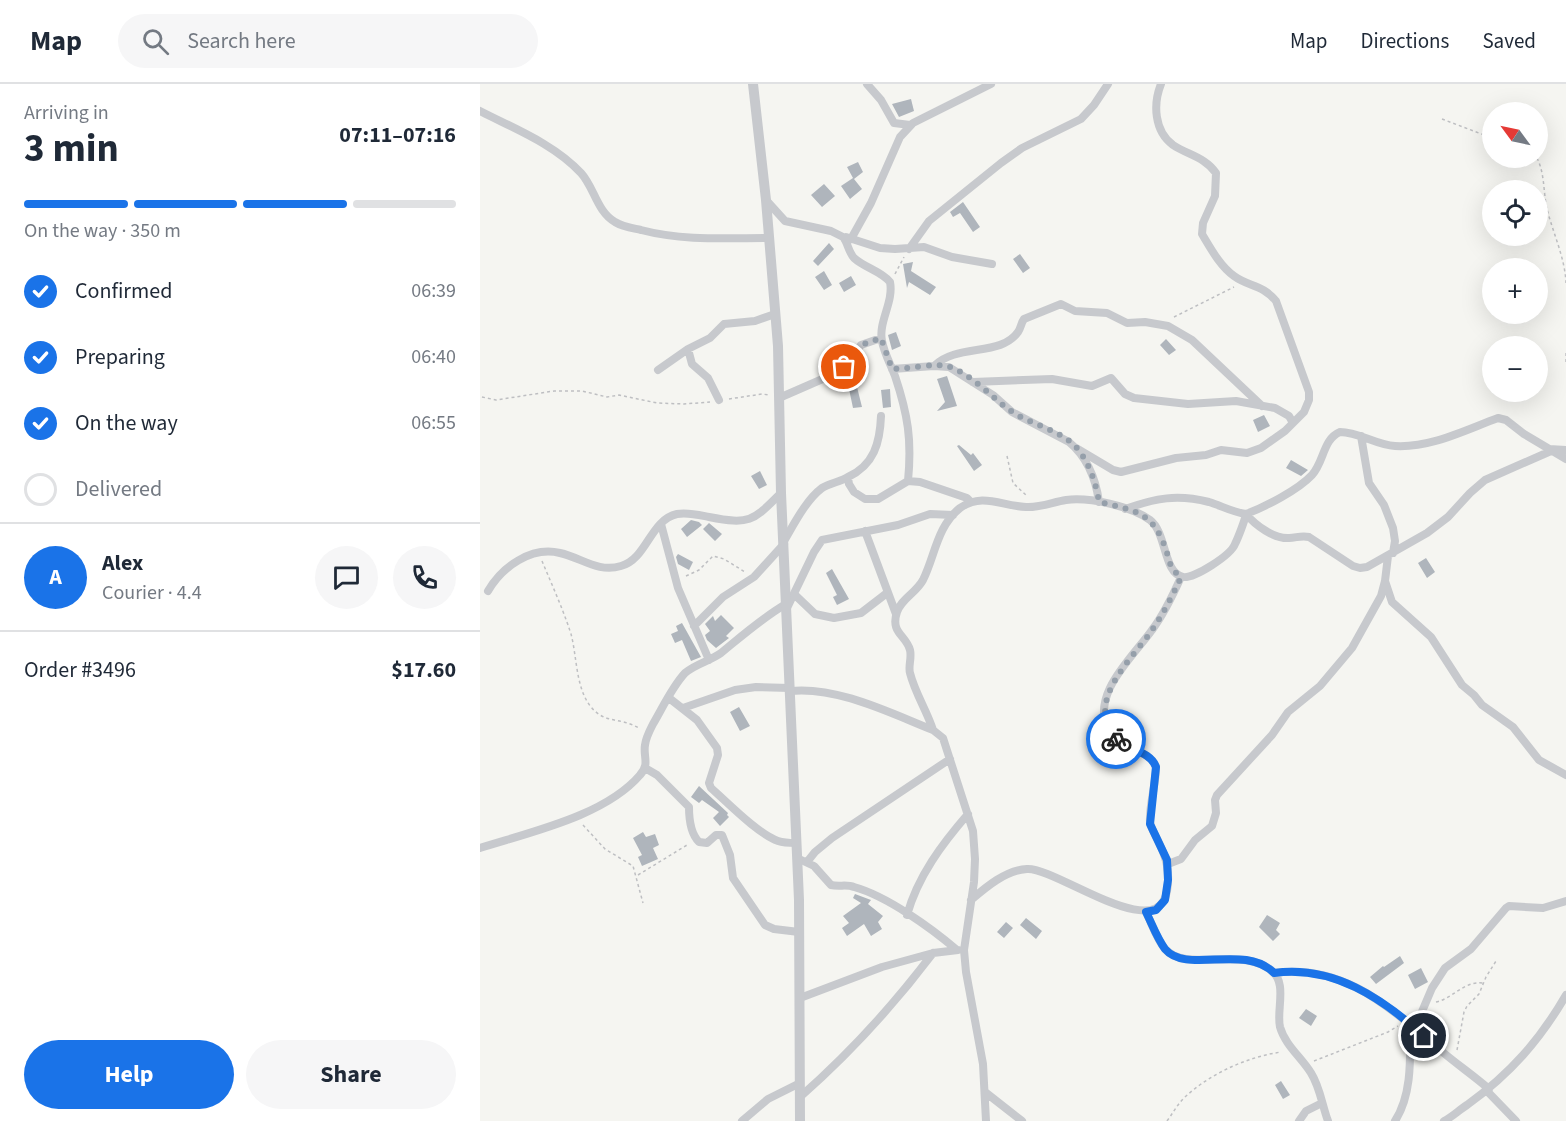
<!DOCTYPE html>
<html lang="en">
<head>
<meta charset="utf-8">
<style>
  body { margin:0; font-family:"Source Sans 3",sans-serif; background:#f6f6f7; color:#1f2937; height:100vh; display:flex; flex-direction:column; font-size:22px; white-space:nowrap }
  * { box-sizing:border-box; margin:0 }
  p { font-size:20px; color:#747a83 }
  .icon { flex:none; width:33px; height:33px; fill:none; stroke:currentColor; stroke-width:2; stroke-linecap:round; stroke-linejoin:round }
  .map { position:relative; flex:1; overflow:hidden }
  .panel { display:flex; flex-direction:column; background:#fff; width:480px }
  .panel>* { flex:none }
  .needle { width:39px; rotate:303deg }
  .buttons { position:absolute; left:1002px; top:18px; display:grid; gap:12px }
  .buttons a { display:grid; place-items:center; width:66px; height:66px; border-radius:50%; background:#fff; box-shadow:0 6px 24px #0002; font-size:30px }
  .pin { position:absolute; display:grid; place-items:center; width:51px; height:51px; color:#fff; margin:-26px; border:3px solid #fff; border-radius:50%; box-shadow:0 2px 6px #0007 }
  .courier { position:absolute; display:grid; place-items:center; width:60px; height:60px; margin:-30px; border:4px solid #1a73e8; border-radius:50%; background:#fff; color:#222; box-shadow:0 2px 8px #0007 }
  .head em { font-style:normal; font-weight:700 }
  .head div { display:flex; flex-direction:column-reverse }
  .head { display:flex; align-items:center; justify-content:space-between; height:102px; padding:0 24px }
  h1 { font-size:39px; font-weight:700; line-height:45px }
  .bar { display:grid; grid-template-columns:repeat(4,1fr); gap:9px 6px; align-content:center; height:72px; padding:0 24px }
  .bar i { height:8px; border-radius:4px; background:#e0e1e3 }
  .bar .on { background:#1a73e8 }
  .bar p { grid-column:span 4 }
  .line { display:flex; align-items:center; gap:15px; padding:0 24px; border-top:2px solid #e0e1e3 }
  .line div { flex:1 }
  .round { display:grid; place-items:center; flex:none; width:63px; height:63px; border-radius:32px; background:#f6f6f7 }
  ol { padding:0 24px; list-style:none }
  li { display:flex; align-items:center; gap:18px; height:66px }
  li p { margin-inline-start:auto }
  li .icon { padding:6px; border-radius:50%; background:#1a73e8; color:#fff; stroke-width:4 }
  li:last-child { color:#747a83 }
  li i { width:33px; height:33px; border:3px solid #e0e1e3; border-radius:50% }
  .cta { display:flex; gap:12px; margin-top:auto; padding:12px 24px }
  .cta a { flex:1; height:69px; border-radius:36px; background:#1a73e8; color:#fff; font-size:24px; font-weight:700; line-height:69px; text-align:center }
  .cta a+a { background:#f6f6f7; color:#1f2937 }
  header { display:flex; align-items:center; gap:36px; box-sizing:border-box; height:84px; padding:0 30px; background:#fff; border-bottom:2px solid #e0e1e3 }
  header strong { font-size:28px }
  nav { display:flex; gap:33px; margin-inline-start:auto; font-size:21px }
  .search { width:420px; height:54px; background:#f6f6f7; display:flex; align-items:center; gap:15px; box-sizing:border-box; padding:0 21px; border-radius:33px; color:#747a83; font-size:22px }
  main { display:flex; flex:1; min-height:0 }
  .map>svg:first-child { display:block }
</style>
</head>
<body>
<header>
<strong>Map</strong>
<div class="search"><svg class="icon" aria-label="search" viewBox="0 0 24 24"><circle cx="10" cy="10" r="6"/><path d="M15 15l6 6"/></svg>Search here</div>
<nav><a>Map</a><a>Directions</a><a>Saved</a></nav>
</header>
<main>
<section class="panel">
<div class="head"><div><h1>3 min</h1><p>Arriving in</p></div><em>07:11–07:16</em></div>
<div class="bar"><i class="on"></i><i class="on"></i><i class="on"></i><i></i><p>On the way · 350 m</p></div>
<ol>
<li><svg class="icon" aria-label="check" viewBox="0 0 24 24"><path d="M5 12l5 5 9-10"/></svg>Confirmed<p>06:39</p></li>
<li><svg class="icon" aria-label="check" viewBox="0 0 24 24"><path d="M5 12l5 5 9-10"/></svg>Preparing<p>06:40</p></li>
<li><svg class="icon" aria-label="check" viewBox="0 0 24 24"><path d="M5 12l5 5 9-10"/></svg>On the way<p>06:55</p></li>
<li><i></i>Delivered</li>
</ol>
<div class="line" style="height:108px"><b class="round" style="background:#1a73e8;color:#fff">A</b><div><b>Alex</b><p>Courier · 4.4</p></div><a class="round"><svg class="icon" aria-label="chat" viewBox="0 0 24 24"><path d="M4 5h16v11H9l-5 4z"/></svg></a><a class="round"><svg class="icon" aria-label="phone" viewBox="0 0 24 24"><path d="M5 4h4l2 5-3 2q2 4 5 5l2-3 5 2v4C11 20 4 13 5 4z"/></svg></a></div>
<div class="line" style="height:78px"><div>Order #3496</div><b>$17.60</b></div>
<div class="cta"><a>Help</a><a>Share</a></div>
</section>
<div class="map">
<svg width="1086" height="1037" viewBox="0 0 1086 1037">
  <rect width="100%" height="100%" fill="#f5f5f1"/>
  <!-- building -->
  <path fill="#afb5bc" d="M431 15 434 27 419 33 412 20Z
    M378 78 383 88 374 95 382 105 370 115 361 102 373 94 367 83Z
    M344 100 355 112 342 123 331 111Z
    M483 118 500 143 493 148 480 129 473 133 470 128Z
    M349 159 354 165 338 182 333 177Z
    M540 170 550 184 543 189 533 175Z
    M433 178 431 187 456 203 450 211 429 198 427 204 423 180Z
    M344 187 352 201 344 206 335 193Z
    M371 192 376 201 364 208 359 199Z
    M416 248 421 262 412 266 408 251Z
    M686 255 696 266 689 271 680 261Z
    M467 292 477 322 457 327 465 318 457 295Z
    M377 303 382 323 373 324 369 305Z
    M410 305 411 323 403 324 401 306Z
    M784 331 790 342 778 348 773 336Z
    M479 361 491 371 493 369 502 381 494 387 477 362Z
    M811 376 828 386 821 392 806 384Z
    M280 387 287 401 279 405 271 392Z
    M211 436 219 438 222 441 207 453 201 445Z
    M229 439 242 450 235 457 223 445Z
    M198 470 213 478 209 486 198 480 196 473Z
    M946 474 955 488 947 494 938 479Z
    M352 485 369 515 357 521 353 513 357 511 346 489Z
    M241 531 254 544 246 552 249 554 236 564 227 556 225 551 230 547 225 540 233 532 235 537Z
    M202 539 221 573 211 577 202 556 195 559 191 550 198 547 196 542Z
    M259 623 270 642 260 647 250 628Z
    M219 702 248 729 247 731 249 733 240 742 233 734 239 728 222 716 219 719 211 713Z
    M163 748 166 753 175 750 179 761 173 764 178 775 162 782 158 773 162 771 153 754Z
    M375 810 391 816 388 820 403 832 398 838 402 845 391 852 384 840 367 852 362 844 369 839 363 832 381 819 373 814Z
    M787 831 800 839 796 846 800 850 793 857 779 843Z
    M546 834 562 847 556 855 540 841Z
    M526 838 533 844 524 854 517 848Z
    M920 872 924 879 896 900 890 893 903 882 904 883Z
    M941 884 948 898 935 905 928 891Z
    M826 925 837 932 831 942 819 934Z
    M801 997 810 1011 803 1015 795 1001Z"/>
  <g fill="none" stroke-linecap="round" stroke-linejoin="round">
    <!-- path -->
    <path stroke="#bebfc2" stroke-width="1.5" stroke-dasharray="3 3" stroke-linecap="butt" d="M962 35 1012 54
      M1057 74C1065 90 1063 107 1067 125 1073 149 1085 174 1086 199
      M415 190 424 173
      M694 233 754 203
      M1086 269V279
      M2 313 16 316 74 307H102L127 313 139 311 177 319 204 320 230 318
      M249 315 282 310 289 311
      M527 372 533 399 547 412
      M62 477C72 501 83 525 91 550 98 576 95 615 120 631 128 636 138 636 147 639 151 640 155 642 159 644
      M206 492 219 486 233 472 244 475 265 488
      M103 741 125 765 153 782 163 819
      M158 791 207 761
      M956 918C974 914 983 897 1003 899
      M977 966 984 928 987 922 999 910 1006 893 1016 877
      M834 977 908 948 918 942
      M687 1037C693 1029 697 1021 704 1014 729 990 767 973 801 968"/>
    <!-- minor -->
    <path stroke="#c7c9cd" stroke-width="8" d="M387 0 401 16 414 39 430 41
      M0 27C35 45 74 60 101 89 114 103 117 128 135 138 143 143 152 144 161 146 203 157 246 154 289 154
      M286 116 305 137 351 147 363 153C368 159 368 167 374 174 385 184 401 187 410 198 414 218 398 238 402 257 404 269 411 281 415 292 428 331 432 356 428 397
      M366 153 400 164 415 165 444 163 472 173 512 180
      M371 155 391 119 420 53 433 39 511 0
      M429 165 449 137 521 79 542 64 601 35 614 21 628 0
      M208 265 212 280 228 294 239 316
      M454 282C477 259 521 273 538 248 541 244 541 239 544 235L581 220 595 227 627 229 647 239 665 238 688 242 712 256 782 322
      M412 285 454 282 469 283 513 311 532 328 589 358C607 373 616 396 619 418
      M178 286 208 265 230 254 244 240 275 237 295 230
      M493 298 572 295 612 302 631 294 645 310 654 314 708 320 756 317 795 324 809 332 813 339
      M299 314 354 290 364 283 381 261 401 254
      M881 352 889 399 904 421 913 444 915 457 913 469
      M596 364 633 386 641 388 696 374 726 371 741 366 767 369 781 364 805 347 824 328 829 316V308L796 217C782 200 769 203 754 192 740 182 731 165 722 150L723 139 735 112 736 89C725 73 708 71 693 61 674 47 673 20 681 0
      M1069 365 1086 366
      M368 394 369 400 374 408 385 415H398L428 397 440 398 487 414 491 418
      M645 425C676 414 697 410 729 418 742 422 752 428 766 430 775 441 794 455 809 454 816 454 821 451 829 453L873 482 880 484 887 483 947 449 968 433 990 409 1005 396 1071 367
      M181 440 198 504 229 576
      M385 447 416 530
      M304 457C314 440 326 416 342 404 350 399 360 398 368 393 394 381 400 359 401 332
      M905 497 912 518 951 553 982 601 994 611 1002 621 1033 643 1059 676 1086 691
      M8 507C22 483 51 462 80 469 102 474 118 489 141 482 167 475 170 436 197 430 208 428 219 431 229 433 270 441 273 437 301 409
      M314 510 335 530 354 534 381 529 407 509
      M307 524 334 468 342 456 418 441 450 430 473 431
      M214 542 243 513 274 493 304 460
      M310 607C357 602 410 629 453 646L463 654 493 747 495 775 494 798 484 866 486 888 503 980 506 1037
      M189 614 217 636 237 664 238 671 229 699 231 704C248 719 278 750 298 757 304 759 310 759 316 759
      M203 624 255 606 276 603 310 604
      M453 646C447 627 435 609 430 589 428 582 432 574 430 566 426 551 410 549 417 528 421 515 436 509 443 496 455 472 457 442 480 424 502 408 522 422 546 423 560 424 573 418 586 416 609 413 651 422 670 436 687 449 683 489 703 493 714 495 751 471 755 460 758 454 765 436 766 430 785 423 818 406 832 391 844 378 843 355 860 348 879 348 896 361 915 362 951 364 985 346 1018 334L1026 336 1044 350 1086 375
      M165 684 177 691 209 723C209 735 210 749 219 758L227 759 236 751H242L250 771 253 794 285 841 294 845 319 848
      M0 764C50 748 125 732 160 691 170 680 163 673 165 661 166 653 170 646 173 640 183 623 192 603 205 589 215 580 230 577 241 569 263 551 282 534 306 520
      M317 774 334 782 351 801C359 803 367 800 374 803 407 812 451 844 477 866
      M327 778 335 768 352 754 470 675
      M688 780 701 775 715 756 732 742 736 729 735 716 737 711 792 651 808 628 840 602 872 564 901 512 905 497 908 472
      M491 816C506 803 526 786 547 785 576 783 678 862 687 807 690 789 687 775 679 759 676 752 671 745 670 738 669 720 676 701 676 683 669 664 640 666 629 647 609 611 653 573 672 546 684 530 693 511 701 493
      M666 828C672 840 676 854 685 865 706 889 760 862 791 886 808 899 796 926 800 943 805 961 822 974 831 989 840 1003 842 1021 848 1037
      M427 831C438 792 462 760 488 730
      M794 889C864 879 910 924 959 965 975 979 993 991 1009 1005
      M320 914 402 883 453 869 478 866
      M935 944 952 904 965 884 991 865 1026 824 1029 822 1063 824 1086 817
      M1007 1007 1036 1037
      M505 1008 542 1037
      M320 1013C370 969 413 922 453 869
      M262 1037 288 1015 320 999
      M819 1037 826 1027 842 1019
      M915 1037C933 1009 930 971 930 939
      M964 1037C972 1033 979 1026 987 1021 1030 990 1060 956 1086 911"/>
    <!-- tertiary -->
    <path stroke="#c7c9cd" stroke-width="10" d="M273 0 286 116 298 262 301 409 319 816 320 1037"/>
  </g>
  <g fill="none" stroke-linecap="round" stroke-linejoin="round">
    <!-- done -->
    <path stroke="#959faa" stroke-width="6" stroke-dasharray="0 10.8" d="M364 283 381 261 401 254 412 285C427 285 455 279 467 282 491 289 512 314 531 327 551 341 579 345 596 363 609 378 616 399 619 418 657 427 674 428 687 469 690 480 691 486 701 493 693 511 683 530 672 546 651 577 604 617 636 655"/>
    <!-- route -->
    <path stroke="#1a73e8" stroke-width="8" d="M636 655C648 666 670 667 676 683L670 740 687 776 688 796 685 816 676 826 666 828C672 840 677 854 685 865 707 891 764 859 794 889 853 881 902 914 944 952"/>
  </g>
</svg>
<div class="buttons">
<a><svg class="needle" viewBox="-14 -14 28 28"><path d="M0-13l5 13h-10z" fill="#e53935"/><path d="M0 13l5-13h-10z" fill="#747a83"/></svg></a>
<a><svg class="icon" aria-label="locate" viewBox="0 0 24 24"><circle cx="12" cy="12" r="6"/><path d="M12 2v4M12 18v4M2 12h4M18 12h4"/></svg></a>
<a>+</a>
<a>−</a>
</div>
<div class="pin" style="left:364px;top:283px;background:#ea580c"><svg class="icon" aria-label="bag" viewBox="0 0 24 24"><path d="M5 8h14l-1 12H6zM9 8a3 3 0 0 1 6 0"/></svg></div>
<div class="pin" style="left:944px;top:952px;background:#1f2937"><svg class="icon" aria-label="home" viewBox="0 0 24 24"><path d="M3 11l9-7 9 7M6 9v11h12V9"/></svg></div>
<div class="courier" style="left:636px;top:655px"><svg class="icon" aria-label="bike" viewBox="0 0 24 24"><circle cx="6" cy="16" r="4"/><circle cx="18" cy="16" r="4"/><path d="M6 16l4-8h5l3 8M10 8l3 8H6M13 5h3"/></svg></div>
</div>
</main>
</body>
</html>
